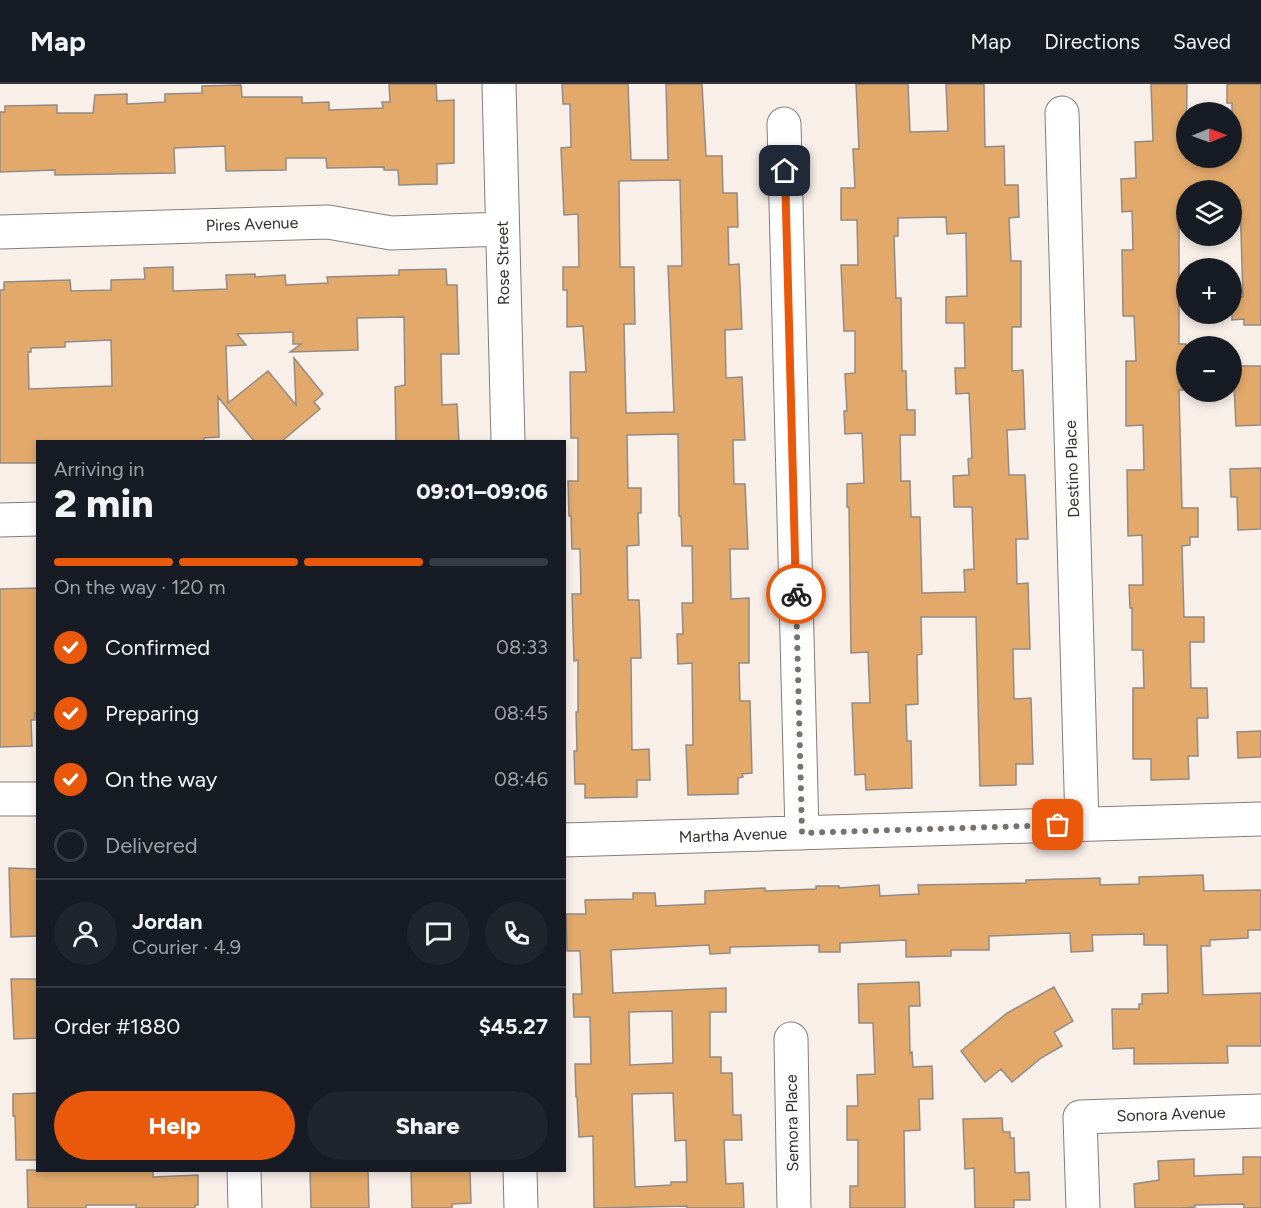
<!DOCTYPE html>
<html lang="en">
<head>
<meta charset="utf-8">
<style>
  body { margin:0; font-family:Figtree,sans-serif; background:#20242c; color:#f1f3f6; height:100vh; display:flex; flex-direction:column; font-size:22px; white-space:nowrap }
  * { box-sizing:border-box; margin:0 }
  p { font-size:20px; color:#9ea1a6 }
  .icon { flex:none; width:33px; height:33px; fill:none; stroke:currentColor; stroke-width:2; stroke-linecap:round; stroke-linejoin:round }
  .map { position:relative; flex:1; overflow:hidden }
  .details { position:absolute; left:36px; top:356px; width:530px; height:732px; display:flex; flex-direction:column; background:#171b24; border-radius:0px; box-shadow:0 3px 9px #0003 }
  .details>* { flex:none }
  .needle { width:39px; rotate:89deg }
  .buttons { position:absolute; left:1176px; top:18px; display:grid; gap:12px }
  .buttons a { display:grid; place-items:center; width:66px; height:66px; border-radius:50%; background:#171b24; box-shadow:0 3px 9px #0003; font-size:30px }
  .pin { position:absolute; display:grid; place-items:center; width:51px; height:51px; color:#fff; margin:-26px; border-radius:12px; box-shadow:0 3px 9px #0006 }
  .courier { position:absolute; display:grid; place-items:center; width:60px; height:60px; margin:-30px; border:4px solid #ea580c; border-radius:50%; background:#fff; color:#222; box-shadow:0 2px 8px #0007 }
  .headline em { font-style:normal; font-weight:800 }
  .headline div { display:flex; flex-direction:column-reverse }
  .headline { display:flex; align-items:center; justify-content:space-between; height:102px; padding:0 18px }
  h1 { font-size:39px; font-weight:800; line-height:45px }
  .bar { display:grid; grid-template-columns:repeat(4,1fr); gap:9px 6px; align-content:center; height:72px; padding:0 18px }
  .bar i { height:8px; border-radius:4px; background:#363941 }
  .bar .selected { background:#ea580c }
  .bar p { grid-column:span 4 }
  .line { display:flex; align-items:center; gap:15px; padding:0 18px; border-top:2px solid #363941 }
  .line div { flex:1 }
  .round { display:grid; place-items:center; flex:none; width:63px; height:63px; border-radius:32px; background:#20242c }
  ol { padding:0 18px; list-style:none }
  li { display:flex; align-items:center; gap:18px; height:66px }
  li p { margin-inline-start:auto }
  li .icon { padding:6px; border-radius:50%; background:#ea580c; color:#fff; stroke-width:4 }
  li:last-child { color:#9ea1a6 }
  li i { width:33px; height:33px; border:3px solid #363941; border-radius:50% }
  .cta { display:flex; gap:12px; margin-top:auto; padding:12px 18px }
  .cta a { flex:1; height:69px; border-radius:36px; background:#ea580c; color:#fff; font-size:24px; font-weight:800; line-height:69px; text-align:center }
  .cta a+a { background:#20242c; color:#f1f3f6 }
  header { display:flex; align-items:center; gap:36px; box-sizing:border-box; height:84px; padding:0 30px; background:#171b24; border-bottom:2px solid #363941 }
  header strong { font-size:28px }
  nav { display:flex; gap:33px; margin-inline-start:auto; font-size:21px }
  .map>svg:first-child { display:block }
</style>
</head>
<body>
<header>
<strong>Map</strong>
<nav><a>Map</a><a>Directions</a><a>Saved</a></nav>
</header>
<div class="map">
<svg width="1261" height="1124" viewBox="0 0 1261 1124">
  <rect width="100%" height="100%" fill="#f9efe9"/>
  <!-- building -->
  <path fill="#e2a96b" stroke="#938b84" stroke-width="1.5" fill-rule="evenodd" d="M389 0H436L437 17 454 16V79L437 80V100L399 101 398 86H384V83L327 84 326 74H286V86L226 87 225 62 174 64 175 89 55 91V86L0 88V28H5V22L57 21V29H93L95 11 127 10V20L165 18V10L202 9V2L241 1 242 13H302V19L329 18V26L383 24 382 18H390Z
    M562 0H628L631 76H668L666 0H702L706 72H722L723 109H737L738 143H728L729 181 739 180 742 245 725 246 726 294 742 293 745 356H733L734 400H745L748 465H730L731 515 749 514V579H739L740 617H750L752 689 742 690 743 693 738 694V710L688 711 686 661H693L692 579 678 580 677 550H683L682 519H693L692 462H682L681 432H679L678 350 627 351 628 404H641V429H638L639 461 627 462 628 516H639L640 538 641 574H631L632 666 649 665 650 696H637V713L585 714V700H575L574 667H577L576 628H578V576L574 577 572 510H581L580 465H572L571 432H569L568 397H578V354H571L570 288H586L583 242 567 243V206H563V183H579L578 130 564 131 561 64 571 63 570 20H563ZM680 96 682 182H668L674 328 626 329 624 240H635L634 183H620L619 97Z
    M856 0H908L910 48 948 47 946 0H984L985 63 1004 62 1005 101H1018L1019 133 1009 134 1011 177H1021V243H1012V287L1023 286 1025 345 1007 346 1009 391H1025L1028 455H1016L1017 500 1028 499 1030 565H1013L1014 615 1031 614 1033 680H1016V701L980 702 976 533H921L922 570 917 571 918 620 906 621 907 657H911L912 704 866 706 865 690 855 691 852 619H870L868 568 851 569 849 423H847V400L864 399 862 349 845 350 844 327H847L845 290 855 289V247H844L841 181H858L857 136H841V104H855L853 65H859ZM946 133 947 150 966 149 967 212 946 213V239H964L965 284H955L956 310 969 309 972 374 968 375 969 391 953 392 954 423H972L974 485 964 486 965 508 922 509 920 433H911L910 397H901L900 351H915V326H907L906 287H902L901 214H896L894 152H898V134Z
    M1151 0H1187L1186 74H1232V19H1227V0H1261V241H1244V235L1232 236V213H1243L1240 116 1232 117V106H1186V120H1179V260H1186V306H1179L1182 424H1198V453H1190V461L1182 462 1184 533H1204V558H1190L1191 604H1207L1208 634H1197L1198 672H1188L1189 695 1151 696V675H1133V604H1144L1143 566H1132V524H1130L1129 501H1143L1142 451 1128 452 1127 386H1144L1143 341 1126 342V277H1136L1134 232H1123L1122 166H1133L1132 127 1122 128 1121 95 1136 94 1135 58 1153 57Z
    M173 183V207L227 205 226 191 255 190V193L285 191 286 201 328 199 327 193 399 191V186L446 185 447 201H457L459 270H441L442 321 457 320 459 357H396L395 303 405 301 404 233 357 234 358 266 290 268 301 260H293V248L237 250 246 261 226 262 228 319 268 287 296 321 294 274 323 310 314 318 320 325 282 357H254L218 313 219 353 204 354V357H38V379H0V206H4V198L70 196 71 207 111 206V196L145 195 144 184ZM111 256 112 302 29 305 28 268H31V264L65 263V258Z
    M1233 282H1261V341L1236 342Z
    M1261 384V445L1238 446 1237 413H1231L1230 385Z
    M38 504V629H35V636H31L32 662 0 663V505Z
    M1261 647V673L1238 674 1237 648Z
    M9 784 38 785V852L11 853Z
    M1203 791 1204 807 1261 806V846H1248V854L1210 856V862H1201L1203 911 1261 909V962H1227L1228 979 1134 980V964L1113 965 1112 925H1139V920H1142V910L1168 909 1167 861H1144V850L1092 851 1093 867 1071 868 1070 849 989 852V866H951V872L906 873V856L840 859V868H819V861L730 863V869L710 870 709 861 611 866 613 909 726 904V928H710V973H721V989H732L733 1031H741L742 1056H724L726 1100 743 1099 744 1124H687V1122L594 1124 593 1052 579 1053 577 1013H576L575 980H591L590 933H574L573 910H582L580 867H567L566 830H586L585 816 633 815V809H655L656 822 705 820V807L765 804V807L816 805V802H839V804L879 801 880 812 919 810 918 801 1026 799V796L1100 794V801L1139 800V793ZM672 927 673 979 630 981 629 928ZM673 1009 675 1057 686 1056 687 1098H671V1101L635 1103 632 1010Z
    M11 895H38V954L14 955Z
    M919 898 920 922H909L910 969 912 968 913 983 932 982 933 1015H919L920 1046 904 1047 905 1124H850V1102H858V1056H847V1022H858L857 991 875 990 873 939H859L858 900Z
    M1054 903 1073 937 1054 948 1062 962 1041 974 1012 998 1001 985 985 998 961 967 1007 929Z
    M38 1009V1076H16L15 1032H13V1010Z
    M1002 1034 1003 1048H1010V1054H1014L1015 1089 1029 1088 1030 1116H1014V1124H975L974 1084 965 1085 963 1035Z
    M1243 1073H1261V1124H1244V1120L1195 1121V1123L1181 1124H1135L1134 1100 1159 1096 1158 1077 1194 1075V1092L1243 1090Z
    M27 1086H153V1093L198 1091V1121H195V1124H136V1121H86V1124H28Z
    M310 1086H368L369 1124H311Z
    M411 1086H470L471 1119 452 1120V1124H412Z"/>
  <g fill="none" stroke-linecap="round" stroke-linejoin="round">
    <defs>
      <path id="minor" d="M499 0 508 357
        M1062 29 1082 740
        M784 40 802 749
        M0 148 328 138 391 149 502 145
        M0 436 38 435
        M0 715H38
        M564 756 1261 735
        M791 955 794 1124
        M244 1086 245 1124
        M520 1086 521 1124
        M1083 1124 1080 1033 1261 1027"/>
    </defs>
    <!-- minor casing -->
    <use href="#minor" stroke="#867d78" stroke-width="35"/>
    <!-- minor -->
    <use href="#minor" stroke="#fff" stroke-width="33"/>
  </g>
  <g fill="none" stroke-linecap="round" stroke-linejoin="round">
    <!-- done -->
    <path stroke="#78726e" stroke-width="6" stroke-dasharray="0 10.8" d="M796 510 802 749 1058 741"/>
    <!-- route -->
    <path stroke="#ea580c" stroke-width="8" d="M785 87 796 510"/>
  </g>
  <g text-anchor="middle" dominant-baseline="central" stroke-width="4.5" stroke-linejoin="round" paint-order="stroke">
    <!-- street labels -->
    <g font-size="16" fill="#322f2c" stroke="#fff">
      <text transform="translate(252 140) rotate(-2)">Pires Avenue</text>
      <text transform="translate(503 179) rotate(-91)">Rose Street</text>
      <text transform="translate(1072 385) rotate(-92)">Destino Place</text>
      <text transform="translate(733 751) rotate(-2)">Martha Avenue</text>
      <text transform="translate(1171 1030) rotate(-2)">Sonora Avenue</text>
      <text transform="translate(792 1039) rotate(-91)">Semora Place</text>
    </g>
  </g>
</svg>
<div class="buttons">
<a><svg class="needle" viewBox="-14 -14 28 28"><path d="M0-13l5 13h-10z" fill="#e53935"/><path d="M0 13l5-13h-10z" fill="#9ea1a6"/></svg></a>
<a><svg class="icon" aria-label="layers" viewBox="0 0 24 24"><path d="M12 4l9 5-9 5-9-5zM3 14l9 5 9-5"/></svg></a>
<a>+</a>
<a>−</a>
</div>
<div class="pin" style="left:1058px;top:741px;background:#ea580c"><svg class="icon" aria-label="bag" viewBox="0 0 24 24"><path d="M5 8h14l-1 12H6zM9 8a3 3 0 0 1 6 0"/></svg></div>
<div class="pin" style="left:785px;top:87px;background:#1f2937"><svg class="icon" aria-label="home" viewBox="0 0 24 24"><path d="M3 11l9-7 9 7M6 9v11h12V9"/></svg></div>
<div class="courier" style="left:796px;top:510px"><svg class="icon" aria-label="bike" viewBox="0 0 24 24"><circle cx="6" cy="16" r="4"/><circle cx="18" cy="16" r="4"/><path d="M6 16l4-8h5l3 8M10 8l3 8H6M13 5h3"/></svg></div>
<section class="details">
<div class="headline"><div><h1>2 min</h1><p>Arriving in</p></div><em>09:01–09:06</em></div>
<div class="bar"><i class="selected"></i><i class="selected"></i><i class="selected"></i><i></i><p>On the way · 120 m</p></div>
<ol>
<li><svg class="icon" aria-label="check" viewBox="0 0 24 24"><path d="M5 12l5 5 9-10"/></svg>Confirmed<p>08:33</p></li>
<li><svg class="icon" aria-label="check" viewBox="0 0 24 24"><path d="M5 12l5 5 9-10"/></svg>Preparing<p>08:45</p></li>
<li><svg class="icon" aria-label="check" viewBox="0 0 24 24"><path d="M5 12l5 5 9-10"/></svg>On the way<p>08:46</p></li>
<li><i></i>Delivered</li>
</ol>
<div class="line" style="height:108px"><a class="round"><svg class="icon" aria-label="person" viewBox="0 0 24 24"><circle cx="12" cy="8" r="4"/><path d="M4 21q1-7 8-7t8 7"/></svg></a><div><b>Jordan</b><p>Courier · 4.9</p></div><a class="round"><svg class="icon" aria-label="chat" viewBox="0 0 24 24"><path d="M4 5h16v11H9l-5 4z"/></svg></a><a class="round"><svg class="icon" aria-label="phone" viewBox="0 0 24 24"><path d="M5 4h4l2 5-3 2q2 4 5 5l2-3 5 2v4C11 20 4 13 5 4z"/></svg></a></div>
<div class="line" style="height:78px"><div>Order #1880</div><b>$45.27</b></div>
<div class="cta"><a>Help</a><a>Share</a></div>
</section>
</div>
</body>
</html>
